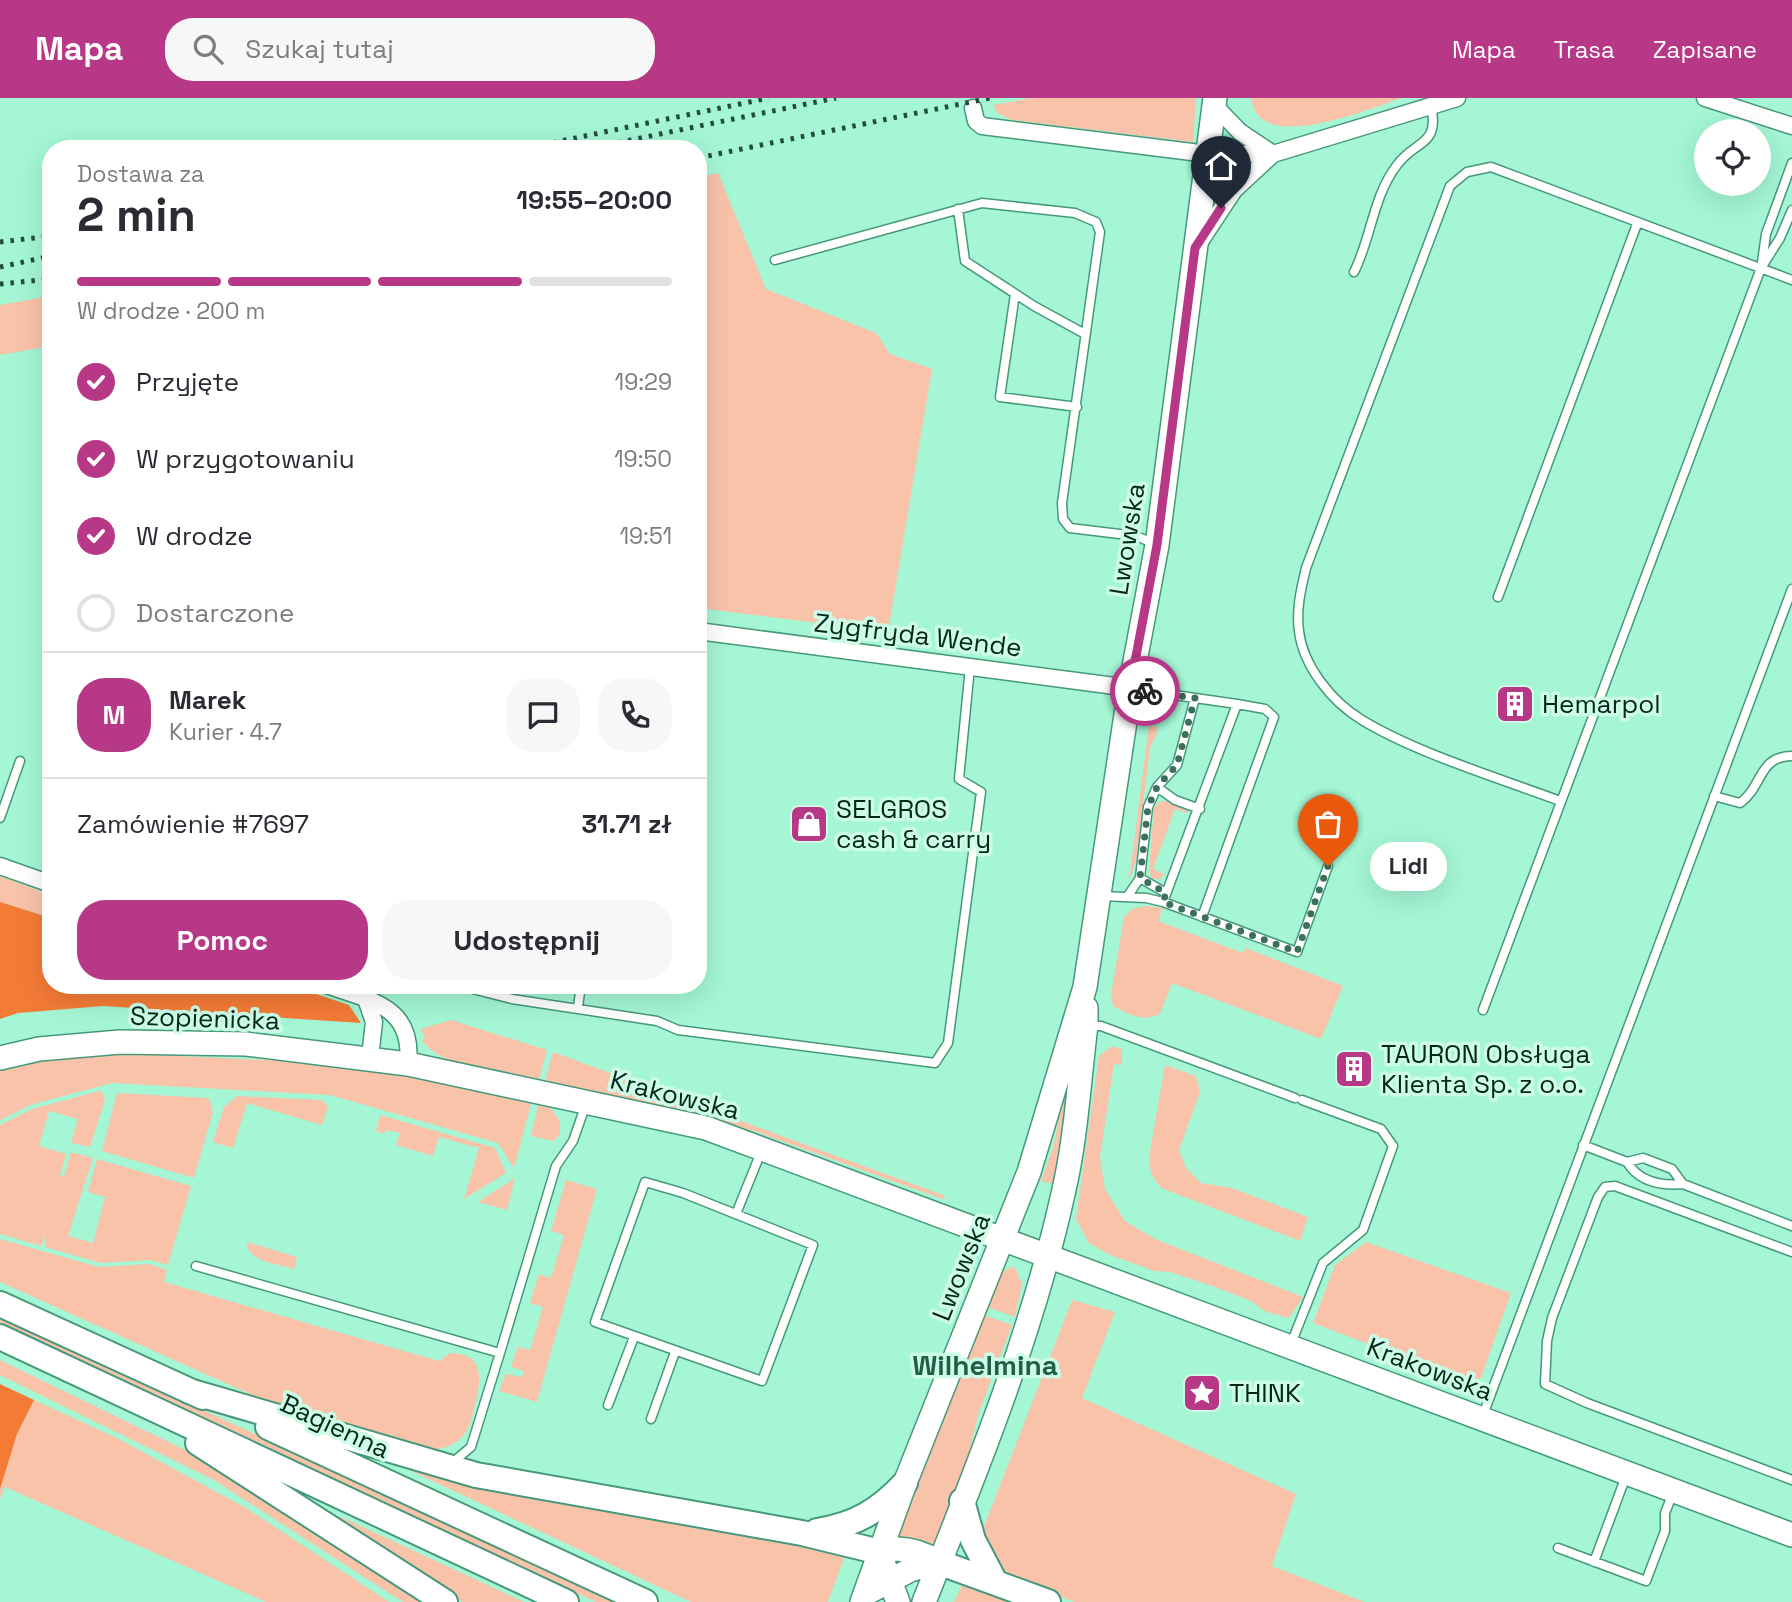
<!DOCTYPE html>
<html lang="pl">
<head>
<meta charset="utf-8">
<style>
  body { margin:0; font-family:"Space Grotesk",sans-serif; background:#f7f7f7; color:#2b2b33; height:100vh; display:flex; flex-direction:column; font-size:26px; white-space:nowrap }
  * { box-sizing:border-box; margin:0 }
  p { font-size:23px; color:#7c7c81 }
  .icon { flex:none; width:38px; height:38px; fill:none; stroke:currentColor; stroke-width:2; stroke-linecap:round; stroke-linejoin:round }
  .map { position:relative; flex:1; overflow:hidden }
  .sheet { position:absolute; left:42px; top:42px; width:665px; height:854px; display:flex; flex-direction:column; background:#fff; border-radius:28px; box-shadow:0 7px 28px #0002 }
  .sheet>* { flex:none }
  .buttons { position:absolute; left:1694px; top:21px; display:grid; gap:14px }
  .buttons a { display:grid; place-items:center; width:77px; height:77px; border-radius:50%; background:#fff; box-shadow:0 7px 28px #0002; font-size:35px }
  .pin { position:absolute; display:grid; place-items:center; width:60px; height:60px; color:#fff; margin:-72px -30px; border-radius:50% 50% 50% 0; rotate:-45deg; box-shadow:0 0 7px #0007 }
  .pin .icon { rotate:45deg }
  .courier { position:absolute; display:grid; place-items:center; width:70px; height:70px; margin:-35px; border:5px solid #b73886; border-radius:50%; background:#fff; color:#222; box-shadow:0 2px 9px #0007 }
  .bubble { position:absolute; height:49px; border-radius:24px; background:#fff; box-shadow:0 7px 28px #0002; font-size:23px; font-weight:700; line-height:49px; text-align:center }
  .summary em { font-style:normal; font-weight:700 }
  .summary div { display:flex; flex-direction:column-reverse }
  .summary { display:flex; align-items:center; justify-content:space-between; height:119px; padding:0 35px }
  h1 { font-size:46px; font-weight:700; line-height:52px }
  .bar { display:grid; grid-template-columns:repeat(4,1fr); gap:10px 7px; align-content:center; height:84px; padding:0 35px }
  .bar i { height:9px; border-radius:5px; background:#e1e1e2 }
  .bar .on { background:#b73886 }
  .bar p { grid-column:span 4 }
  .line { display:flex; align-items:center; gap:18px; padding:0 35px; border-top:2px solid #e1e1e2 }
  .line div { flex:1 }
  .round { display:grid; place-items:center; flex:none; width:74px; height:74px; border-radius:28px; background:#f7f7f7 }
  ol { padding:0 35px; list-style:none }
  li { display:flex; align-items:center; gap:21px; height:77px }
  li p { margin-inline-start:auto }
  li .icon { padding:7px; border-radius:50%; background:#b73886; color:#fff; stroke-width:4 }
  li:last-child { color:#7c7c81 }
  li i { width:38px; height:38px; border:4px solid #e1e1e2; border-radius:50% }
  .button { display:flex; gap:14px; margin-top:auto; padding:14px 35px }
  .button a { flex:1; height:80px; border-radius:28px; background:#b73886; color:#fff; font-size:28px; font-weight:700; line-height:80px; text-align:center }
  .button a+a { background:#f7f7f7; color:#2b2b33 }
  header { display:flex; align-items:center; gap:42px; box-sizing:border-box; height:98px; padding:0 35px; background:#b73886; color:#fff }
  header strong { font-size:33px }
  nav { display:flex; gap:38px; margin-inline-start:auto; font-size:24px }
  .search { width:490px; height:63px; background:#f7f7f7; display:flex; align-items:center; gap:18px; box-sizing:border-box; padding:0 24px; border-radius:28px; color:#7c7c81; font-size:26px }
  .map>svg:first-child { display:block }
</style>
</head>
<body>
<header>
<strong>Mapa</strong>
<div class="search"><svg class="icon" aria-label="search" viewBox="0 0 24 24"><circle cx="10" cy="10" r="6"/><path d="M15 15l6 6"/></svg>Szukaj tutaj</div>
<nav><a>Mapa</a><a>Trasa</a><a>Zapisane</a></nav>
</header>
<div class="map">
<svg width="1792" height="1504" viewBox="0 0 1792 1504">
  <rect width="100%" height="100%" fill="#a4f6d5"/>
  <!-- green -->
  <path fill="#f8c3a9" d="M1031 0H1196L1193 44 1011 22 998 15 993 7Z
    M1251 0H1402C1370 10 1258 59 1251 0Z
    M718 75 766 191 876 235 890 256 932 271 888 534 698 510V79Z
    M51 198V248L0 257V207Z
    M1149 628H1156L1158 633 1150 650 1136 763 1129 783Z
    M1166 703 1188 713 1187 715 1175 711 1153 771 1164 776 1160 781H1152L1149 773 1154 710 1159 704Z
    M0 778 51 797V820L0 804Z
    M1146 808 1163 810 1158 823 1243 855 1246 850 1343 888 1321 941 1172 885 1160 916C1142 924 1130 917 1113 908L1111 896 1124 819 1132 811Z
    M451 922 547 952 539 982C507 975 439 970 422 942L425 940 421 931Z
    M1112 948 1122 951V967L1114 966 1100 1059 1105 1091 1125 1123 1155 1141 1303 1199 1289 1220 1266 1214 1251 1203 1218 1190 1170 1174 1154 1173 1108 1156 1089 1145 1076 1121 1099 958Z
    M553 954 943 1097 945 1102 754 1033 545 984Z
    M114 955 290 963 410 979 532 1002 514 1070 498 1045 330 997 112 985 30 1007 0 1022V972L35 962Z
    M1165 967 1196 978 1200 994 1179 1052 1186 1070 1201 1085 1232 1090 1308 1119 1300 1143 1161 1090 1151 1076 1149 1059Z
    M99 993 103 995 105 1002 90 1049 71 1045 78 1021 49 1013 39 1048 66 1056 60 1078 64 1079 71 1054 93 1060 68 1138 93 1145 105 1099 88 1094 97 1061 191 1088 168 1167 150 1162 101 1165 45 1149 46 1136 41 1148 0 1136V1027L32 1011Z
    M117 995 209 1000 213 1014 194 1080 102 1053Z
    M237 998 322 1002 328 1009 322 1027 247 1005 233 1050 213 1044 224 1009Z
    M1063 1003 1067 1004 1055 1086 1041 1083 1053 1050Z
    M539 1004 548 1006 560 1023V1036L554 1043 531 1038Z
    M380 1017 495 1050 506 1075 464 1101 479 1050 439 1039 433 1058 396 1047 400 1035 386 1032 384 1036 376 1033Z
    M515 1080 507 1112 478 1104Z
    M566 1082 597 1091 537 1304 499 1293 506 1276 522 1279 524 1273 511 1269 518 1249 530 1252 543 1209 530 1205 539 1176 551 1180 564 1137 551 1133Z
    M0 1141 99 1169 149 1166 167 1172 164 1184 439 1263 450 1255C484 1255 482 1281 475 1306 472 1319 470 1332 459 1342 452 1348 443 1350 434 1352L279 1309 0 1184Z
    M247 1144 297 1159 294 1171C278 1166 247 1164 247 1144Z
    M1366 1144 1511 1195 1481 1280 1448 1286 1428 1269 1313 1225 1335 1167Z
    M1015 1169 1022 1186 1015 1219 984 1208C991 1193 997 1170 1015 1169Z
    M1072 1202 1115 1214 1082 1300 1296 1396 1272 1468 1365 1504H1074L1009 1478 997 1467 980 1439Z
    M981 1216 1012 1227 979 1314 963 1379 934 1451 896 1440Z
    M0 1218 618 1504H596L0 1228Z
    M0 1262 214 1366 429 1504H403L214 1382 0 1277Z
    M34 1302 117 1340 246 1410 389 1504H266L5 1389 0 1401C0 1368 19 1332 34 1302Z
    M409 1372 561 1405 846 1455 828 1504H691Z
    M338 1419H341L524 1504H462Z
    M964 1483 1022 1504H954Z"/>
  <!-- forest -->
  <path fill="#f47b36" d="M0 804 51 820V887H289L349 907 361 925 103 908 18 915 0 921Z
    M0 1286 34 1302 17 1336 0 1391Z"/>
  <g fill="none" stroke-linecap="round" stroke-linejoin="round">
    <defs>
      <path id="lane" d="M958 111 965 163 1034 208 1085 236
        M775 162 982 105 1075 115 1096 124 1100 134 1062 405 1063 421 1070 430 1136 438 1153 445
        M1762 164 1766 136 1792 65
        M1354 174C1371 141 1373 98 1397 67 1416 41 1440 49 1431 7
        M1015 196 1000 299 1077 309
        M1498 499 1637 126
        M1133 591 1195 600
        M1157 689 1175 702 1200 711
        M1714 698 1740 705C1763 689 1758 658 1792 658
        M1560 703C1499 680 1416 655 1362 622 1332 604 1303 568 1299 533 1296 511 1301 491 1306 470L1450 88 1467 74 1491 69 1792 182
        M0 720 20 663
        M1140 780 1166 795
        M1102 798 1146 800 1163 804 1237 606 1265 611 1274 619 1202 819
        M1127 799 1140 780 1148 709 1157 689 1177 667 1195 600 1237 606
        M1163 804 1297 854 1328 768
        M457 887 512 901 657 923 678 932 935 965 948 945 981 694 959 681 970 569
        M578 909 581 887
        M1483 912 1761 170 1780 140 1792 112
        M1089 928H1101L1295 1000
        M1583 1047 1627 1064 1643 1060 1672 1071 1683 1086
        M1627 1064C1639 1084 1661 1088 1683 1086L1792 1128
        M645 1084 683 1095 813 1147 762 1283 595 1224Z
        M736 1116 761 1054
        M1792 1154 1615 1088 1605 1089 1598 1099 1552 1220 1547 1243 1545 1286 1587 1305 1792 1382
        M196 1168 500 1255 556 1068 573 1043 586 1006
        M1291 1246 1323 1165 1363 1132 1393 1048 1381 1031 1302 1002
        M608 1307 634 1239
        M1483 1317 1792 491
        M651 1321 675 1254
        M452 1365 471 1349 500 1255
        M1558 1450 1646 1483 1665 1433V1415L1673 1395
        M1594 1464 1626 1378"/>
      <path id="street" d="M1705 0 1792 28
        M1214 7 1240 34 1273 56
        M973 10 976 23 982 28 1208 56H1273L1457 0
        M1199 145 1234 92 1273 56
        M698 533 1130 590
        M0 768 51 786
        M327 887C371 903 414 908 408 966
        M366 901 374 924 370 959"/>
      <path id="secondary" d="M0 960 39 951 120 944 246 946 408 966 706 1030 1792 1437
        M880 1454C901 1447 920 1453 938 1464
        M884 1467 898 1504
        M865 1496 910 1472 938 1464
        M862 1504 905 1385 1029 1074 1085 889 1130 590 1157 447 1215 0
        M924 1504C977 1371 1032 1236 1063 1096 1076 1042 1079 983 1086 927V910"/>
      <path id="primary" d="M0 1206 203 1299
        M0 1239 566 1504
        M189 1293 476 1377 802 1435 880 1454
        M268 1329 645 1504
        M198 1345 445 1504
        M962 1403 973 1442 995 1484
        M817 1433C855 1427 879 1413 905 1385
        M938 1464 1048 1504"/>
    </defs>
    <!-- lane casing -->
    <use href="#lane" stroke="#46987a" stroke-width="11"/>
    <!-- street casing -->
    <use href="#street" stroke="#46987a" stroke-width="19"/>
    <!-- secondary casing -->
    <use href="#secondary" stroke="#46987a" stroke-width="26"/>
    <!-- primary casing -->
    <use href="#primary" stroke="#46987a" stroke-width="28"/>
    <!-- lane -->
    <use href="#lane" stroke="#fff" stroke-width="8"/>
    <!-- street -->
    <use href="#street" stroke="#fff" stroke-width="16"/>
    <!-- secondary -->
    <use href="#secondary" stroke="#fff" stroke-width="23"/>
    <!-- primary -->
    <use href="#primary" stroke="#fff" stroke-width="24"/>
    <!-- rail -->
    <path stroke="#224d3e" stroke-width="5" stroke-dasharray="3.5 7" stroke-linecap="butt" d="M522 51 769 0
      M587 51 836 0
      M698 60 990 0
      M0 144 51 138
      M0 169 51 158
      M0 186 51 181"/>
  </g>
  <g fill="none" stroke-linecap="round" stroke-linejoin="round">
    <!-- done -->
    <path stroke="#3c6f5d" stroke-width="7" stroke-dasharray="0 12.6" d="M1145 593 1195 600 1177 667 1157 689 1148 709 1140 780 1166 795 1163 804 1297 854 1328 768"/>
    <!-- route -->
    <path stroke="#b73886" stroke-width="9" d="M1145 593 1130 590 1157 447 1195 150 1221 110"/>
  </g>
  <!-- icons -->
  <defs>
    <symbol id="building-square" viewBox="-11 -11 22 22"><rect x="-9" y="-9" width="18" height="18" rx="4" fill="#b73886" stroke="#cdfce7"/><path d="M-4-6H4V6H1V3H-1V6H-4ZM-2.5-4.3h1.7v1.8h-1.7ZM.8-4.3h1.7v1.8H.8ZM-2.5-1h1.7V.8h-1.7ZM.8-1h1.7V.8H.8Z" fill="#fff"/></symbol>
    <symbol id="shop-square" viewBox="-11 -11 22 22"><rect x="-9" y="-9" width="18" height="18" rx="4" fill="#b73886" stroke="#cdfce7"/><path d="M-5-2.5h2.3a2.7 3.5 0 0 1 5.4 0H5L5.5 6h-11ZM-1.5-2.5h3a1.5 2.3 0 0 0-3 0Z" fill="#fff"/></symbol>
    <symbol id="sight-square" viewBox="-11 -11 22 22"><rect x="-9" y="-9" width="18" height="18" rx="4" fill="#b73886" stroke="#cdfce7"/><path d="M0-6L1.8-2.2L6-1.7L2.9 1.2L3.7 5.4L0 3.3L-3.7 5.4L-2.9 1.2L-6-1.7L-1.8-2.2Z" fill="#fff"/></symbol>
  </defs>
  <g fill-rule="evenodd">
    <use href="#building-square" x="1493" y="584" width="44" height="44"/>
    <use href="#shop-square" x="787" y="704" width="44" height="44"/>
    <use href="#building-square" x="1332" y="949" width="44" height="44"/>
    <use href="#sight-square" x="1180" y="1273" width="44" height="44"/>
  </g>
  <g text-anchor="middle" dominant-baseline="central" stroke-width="7" stroke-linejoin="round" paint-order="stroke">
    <!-- street labels -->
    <g font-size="26" fill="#04271c" stroke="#cdfce7">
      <text transform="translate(1127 441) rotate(-81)">Lwowska</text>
      <text transform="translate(918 537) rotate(7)">Zygfryda Wende</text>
      <text transform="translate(205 920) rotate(2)">Szopienicka</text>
      <text transform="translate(675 997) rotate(14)">Krakowska</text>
      <text transform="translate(961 1169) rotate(-68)">Lwowska</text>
      <text transform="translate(1430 1271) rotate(21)">Krakowska</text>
      <text transform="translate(335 1328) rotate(25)">Bagienna</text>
    </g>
    <!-- poi labels -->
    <g font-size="26" fill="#04271c" stroke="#cdfce7" text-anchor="start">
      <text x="1542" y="606">Hemarpol</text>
      <text x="836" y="711">SELGROS<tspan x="836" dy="30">cash &amp; carry</tspan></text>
      <text x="1381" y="956">TAURON Obsługa<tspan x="1381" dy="30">Klienta Sp. z o.o.</tspan></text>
      <text x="1229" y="1295">THINK</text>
    </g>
    <!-- neighbourhood labels -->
    <g font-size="28" font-weight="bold" fill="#20604a" stroke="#cdfce7">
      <text x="985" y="1267">Wilhelmina</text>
    </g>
  </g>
</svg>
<div class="buttons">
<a><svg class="icon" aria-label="locate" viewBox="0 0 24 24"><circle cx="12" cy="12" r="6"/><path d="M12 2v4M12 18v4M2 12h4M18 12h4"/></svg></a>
</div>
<div class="pin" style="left:1328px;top:768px;background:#ea580c"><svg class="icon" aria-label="bag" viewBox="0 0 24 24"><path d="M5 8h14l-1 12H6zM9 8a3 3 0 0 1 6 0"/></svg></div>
<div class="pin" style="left:1221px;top:110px;background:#1f2937"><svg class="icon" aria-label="home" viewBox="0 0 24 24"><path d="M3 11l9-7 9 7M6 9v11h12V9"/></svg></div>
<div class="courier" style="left:1145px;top:593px"><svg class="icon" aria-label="bike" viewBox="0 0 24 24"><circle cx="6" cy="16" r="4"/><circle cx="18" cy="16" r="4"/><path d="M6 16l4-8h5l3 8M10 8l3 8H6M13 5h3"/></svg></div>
<div class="bubble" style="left:1370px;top:744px;width:77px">Lidl</div>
<section class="sheet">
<div class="summary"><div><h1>2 min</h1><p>Dostawa za</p></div><em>19:55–20:00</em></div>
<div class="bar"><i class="on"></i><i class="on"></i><i class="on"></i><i></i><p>W drodze · 200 m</p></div>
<ol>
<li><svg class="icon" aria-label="check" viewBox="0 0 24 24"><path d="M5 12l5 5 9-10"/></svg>Przyjęte<p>19:29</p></li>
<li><svg class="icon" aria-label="check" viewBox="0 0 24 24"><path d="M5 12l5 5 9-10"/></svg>W przygotowaniu<p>19:50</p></li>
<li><svg class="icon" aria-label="check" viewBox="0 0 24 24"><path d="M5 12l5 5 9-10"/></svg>W drodze<p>19:51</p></li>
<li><i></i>Dostarczone</li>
</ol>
<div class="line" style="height:126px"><b class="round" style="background:#b73886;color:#fff">M</b><div><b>Marek</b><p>Kurier · 4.7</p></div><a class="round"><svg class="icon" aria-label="chat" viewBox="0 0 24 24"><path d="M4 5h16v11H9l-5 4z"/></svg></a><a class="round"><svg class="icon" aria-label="phone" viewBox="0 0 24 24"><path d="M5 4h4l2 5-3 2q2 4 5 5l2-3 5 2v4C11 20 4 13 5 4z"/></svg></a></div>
<div class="line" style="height:91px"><div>Zamówienie #7697</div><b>31.71 zł</b></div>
<div class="button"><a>Pomoc</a><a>Udostępnij</a></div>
</section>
</div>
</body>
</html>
